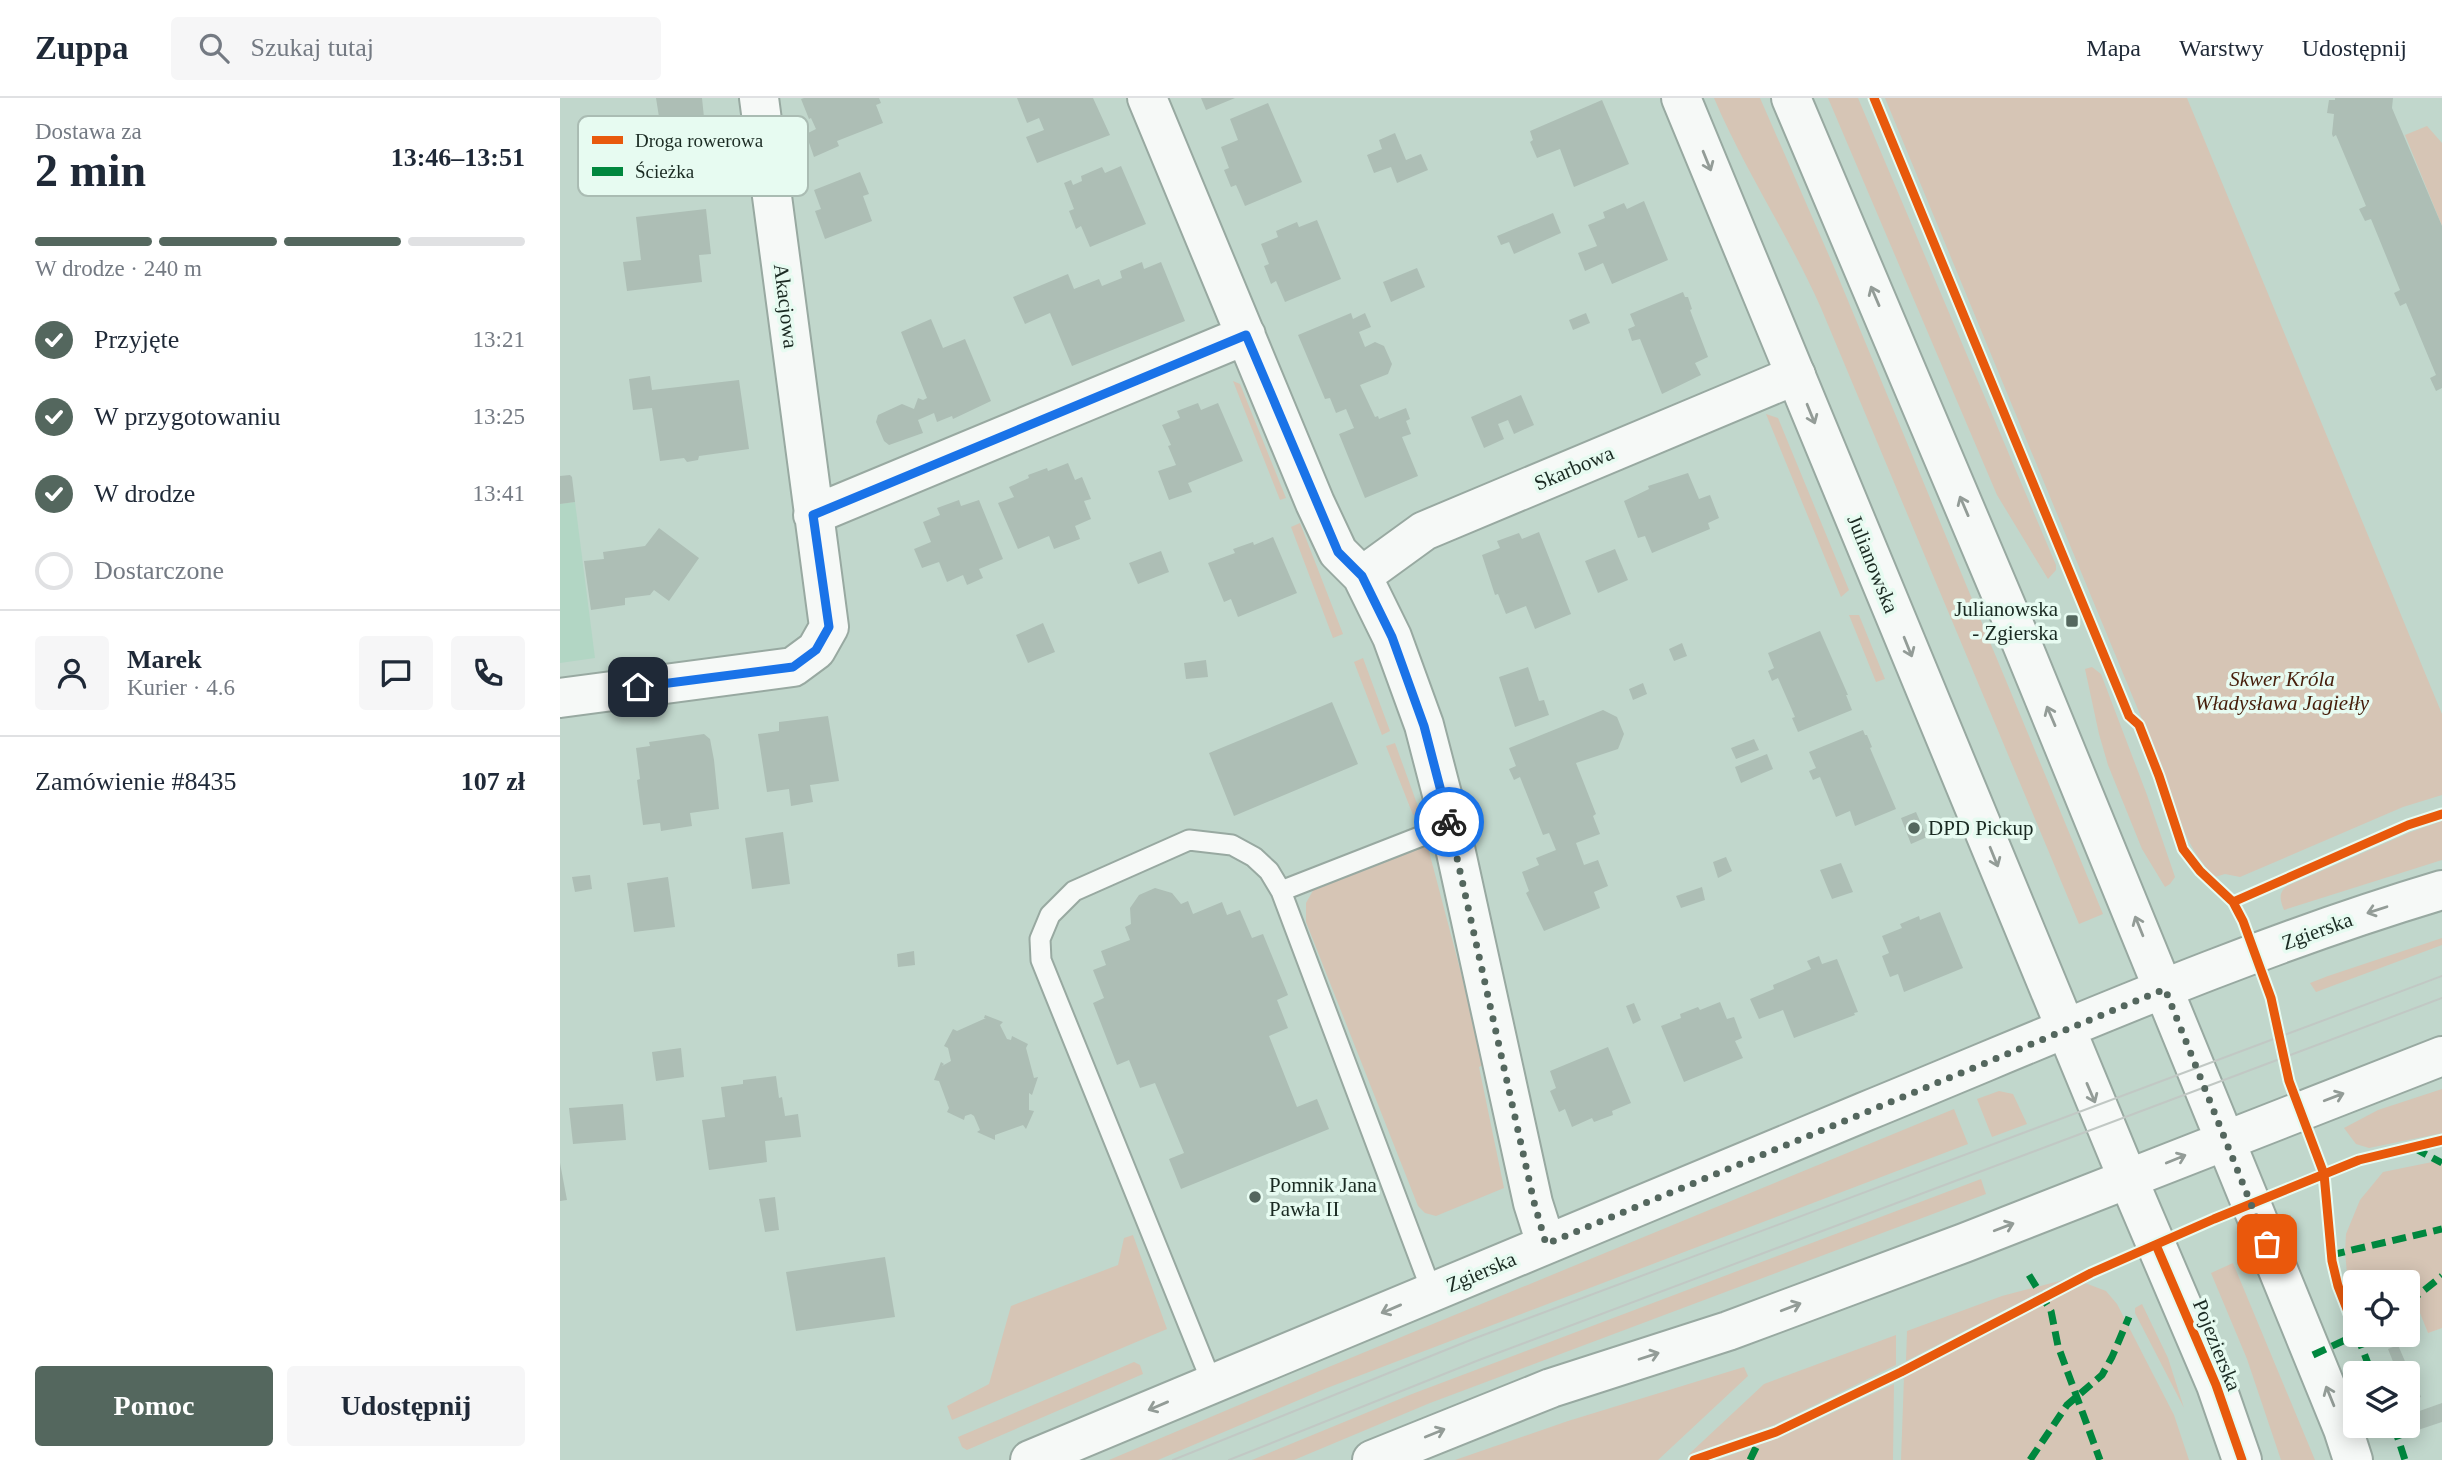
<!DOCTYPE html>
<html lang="pl">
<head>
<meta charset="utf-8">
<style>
  body { margin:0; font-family:Georgia,serif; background:#f6f6f7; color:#1f2937; height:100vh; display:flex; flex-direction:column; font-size:26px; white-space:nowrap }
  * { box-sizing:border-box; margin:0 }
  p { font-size:23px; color:#747a83 }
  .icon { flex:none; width:38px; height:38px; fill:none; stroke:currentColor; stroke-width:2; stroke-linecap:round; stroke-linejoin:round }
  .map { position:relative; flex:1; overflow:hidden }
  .panel { display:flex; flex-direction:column; background:#fff; width:560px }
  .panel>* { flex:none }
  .fabs { position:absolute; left:1783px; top:1172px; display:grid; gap:14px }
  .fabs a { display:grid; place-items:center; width:77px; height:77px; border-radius:7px; background:#fff; box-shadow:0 4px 18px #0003; font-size:35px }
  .pin { position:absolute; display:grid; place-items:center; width:60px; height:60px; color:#fff; margin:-30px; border-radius:14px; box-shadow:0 4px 10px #0006 }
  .courier { position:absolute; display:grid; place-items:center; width:70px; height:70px; margin:-35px; border:5px solid #1a73e8; border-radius:50%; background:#fff; color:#222; box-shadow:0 2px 9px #0007 }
  .overview em { font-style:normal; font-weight:800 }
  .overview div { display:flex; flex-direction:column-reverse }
  .overview { display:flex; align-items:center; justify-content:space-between; height:119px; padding:0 35px }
  h1 { font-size:46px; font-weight:800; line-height:52px }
  .bar { display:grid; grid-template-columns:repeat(4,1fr); gap:10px 7px; align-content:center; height:84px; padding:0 35px }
  .bar i { height:9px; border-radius:5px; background:#e0e1e3 }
  .bar .current { background:#54675e }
  .bar p { grid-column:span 4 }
  .line { display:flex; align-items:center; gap:18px; padding:0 35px; border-top:2px solid #e0e1e3 }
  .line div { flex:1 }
  .round { display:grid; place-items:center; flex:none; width:74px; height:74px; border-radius:7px; background:#f6f6f7 }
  ol { padding:0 35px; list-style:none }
  li { display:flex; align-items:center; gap:21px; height:77px }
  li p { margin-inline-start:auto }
  li .icon { padding:7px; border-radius:50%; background:#54675e; color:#fff; stroke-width:4 }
  li:last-child { color:#747a83 }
  li i { width:38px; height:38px; border:4px solid #e0e1e3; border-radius:50% }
  .button { display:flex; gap:14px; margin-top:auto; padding:14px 35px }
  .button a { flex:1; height:80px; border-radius:7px; background:#54675e; color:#fff; font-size:28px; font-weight:800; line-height:80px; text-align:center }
  .button a+a { background:#f6f6f7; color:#1f2937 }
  header { display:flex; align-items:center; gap:42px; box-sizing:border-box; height:98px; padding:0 35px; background:#fff; border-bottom:2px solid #e0e1e3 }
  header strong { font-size:33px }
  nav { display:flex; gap:38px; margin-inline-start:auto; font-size:24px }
  .search { width:490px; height:63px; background:#f6f6f7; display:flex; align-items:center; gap:18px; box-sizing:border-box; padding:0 24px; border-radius:7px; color:#747a83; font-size:26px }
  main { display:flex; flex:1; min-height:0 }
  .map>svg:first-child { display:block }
</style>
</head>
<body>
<header>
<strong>Zuppa</strong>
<div class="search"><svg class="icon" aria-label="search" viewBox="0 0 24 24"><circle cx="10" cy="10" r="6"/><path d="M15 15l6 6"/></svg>Szukaj tutaj</div>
<nav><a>Mapa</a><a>Warstwy</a><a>Udostępnij</a></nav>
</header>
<main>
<section class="panel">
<div class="overview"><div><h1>2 min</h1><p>Dostawa za</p></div><em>13:46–13:51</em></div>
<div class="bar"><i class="current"></i><i class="current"></i><i class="current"></i><i></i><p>W drodze · 240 m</p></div>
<ol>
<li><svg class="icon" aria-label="check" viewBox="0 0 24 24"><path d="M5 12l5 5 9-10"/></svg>Przyjęte<p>13:21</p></li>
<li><svg class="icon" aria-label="check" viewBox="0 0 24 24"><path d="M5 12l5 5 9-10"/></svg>W przygotowaniu<p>13:25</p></li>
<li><svg class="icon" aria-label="check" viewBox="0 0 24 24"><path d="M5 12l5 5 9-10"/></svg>W drodze<p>13:41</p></li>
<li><i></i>Dostarczone</li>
</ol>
<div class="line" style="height:126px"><a class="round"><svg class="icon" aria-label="person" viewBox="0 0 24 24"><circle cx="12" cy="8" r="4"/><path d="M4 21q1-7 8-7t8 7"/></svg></a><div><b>Marek</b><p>Kurier · 4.6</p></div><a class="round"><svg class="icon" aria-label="chat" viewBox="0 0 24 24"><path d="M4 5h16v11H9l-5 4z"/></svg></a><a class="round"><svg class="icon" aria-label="phone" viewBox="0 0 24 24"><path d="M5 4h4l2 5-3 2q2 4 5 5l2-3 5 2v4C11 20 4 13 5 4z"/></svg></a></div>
<div class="line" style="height:91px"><div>Zamówienie #8435</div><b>107 zł</b></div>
<div class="button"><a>Pomoc</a><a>Udostępnij</a></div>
</section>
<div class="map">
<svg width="1882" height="1362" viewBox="0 0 1882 1362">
  <rect width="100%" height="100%" fill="#c1d7cc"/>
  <!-- built -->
  <path fill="#b2d6c4" d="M15 404 35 560 0 565V406Z"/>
  <!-- green -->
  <path fill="#d6c5b5" d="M1154 0H1200L1274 169 1543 816 1519 826 1261 210C1229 138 1185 73 1154 0Z
    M1268 0H1298L1496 467V472L1488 481 1437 397Z
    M1325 0H1627L1882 616V697L1843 709 1680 779 1665 776 1655 779C1623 746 1617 714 1603 672Z
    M1867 28 1882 45V128L1845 37Z
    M673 283 680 286 726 400 720 402Z
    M1206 316 1218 320 1289 492 1281 499Z
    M740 425 783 536 773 540 731 429Z
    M1289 517H1299L1325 581 1316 584Z
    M803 560 830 633 822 637 794 564Z
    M1532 569 1541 576 1587 697 1615 779 1610 786 1605 789 1582 751 1548 667 1539 636 1525 571Z
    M835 645 860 714 853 717 826 648Z
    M1882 723V762L1724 812C1720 802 1718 795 1727 788L1851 734Z
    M866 742 925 966 919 969 944 1090 876 1118 865 1115 858 1108 746 824V805L755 789Z
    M1882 840V847L1756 894 1750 885 1768 878Z
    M1882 991V1035L1809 1050 1796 1046 1784 1030 1818 1012Z
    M1439 993 1453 996 1467 1026 1432 1039 1417 1001Z
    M1394 1011 1408 1046 767 1290 598 1362H549L759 1273Z
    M1882 1062V1230L1868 1235 1848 1185H1796L1795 1204 1787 1175 1785 1154 1786 1136 1800 1102 1823 1074Z
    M1421 1081 1426 1096 870 1305 734 1362H692L852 1296Z
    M573 1137 607 1231 392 1322 387 1308 429 1286 451 1208 558 1167 564 1140Z
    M1673 1165 1755 1362H1721L1687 1261 1651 1175Z
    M1503 1182 1346 1263 1347 1233 1442 1198Z
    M1525 1185 1546 1193 1557 1206 1614 1317 1629 1362H1341L1344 1279Z
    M1582 1206 1608 1260 1624 1310 1575 1215V1210Z
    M1336 1237V1267L1214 1327 1128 1357 1204 1286Z
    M574 1264 580 1267 583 1276 407 1352 402 1349 398 1339Z
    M1184 1269 1188 1278 1098 1362H895L1008 1323Z
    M1334 1286 1333 1362H1157L1221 1339Z"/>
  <!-- building -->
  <path fill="#adbeb5" d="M96 0H142L146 39 103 44Z
    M244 0H319L321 5 316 7 323 25 277 43 279 48 254 59 246 36 256 31 251 20 249 21 241 1Z
    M457 0H533L550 37 477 65 466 39 484 32 479 20 467 25Z
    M641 0H675L646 12Z
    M1775 0H1833L1832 10 1882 128V290L1876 293 1870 280 1876 277 1846 205 1840 208 1834 195 1840 192 1811 121 1805 123 1799 111 1806 108 1776 37 1773 39 1772 36 1774 16 1767 15 1769 2H1775Z
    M1042 2 1069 66 1014 89 1000 51 977 60 970 44 973 42 970 33Z
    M708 5 742 84 685 108 676 87 671 89 664 72 669 70 661 49 678 42 670 21Z
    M835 35 846 62 861 56 868 72 837 85 831 69 814 75 807 57 822 51 819 42Z
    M561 68 586 126 530 149 521 128 516 131 509 113 514 111 504 85 511 82 513 87 522 83 521 78 542 69 545 75Z
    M300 74 309 96 303 98 312 123 265 141 255 113 261 111 254 92Z
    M1084 103 1108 162 1052 186 1043 165 1025 173 1018 155 1037 148 1028 127 1045 120 1043 114 1064 105 1067 111Z
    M146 111 151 156 139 157 142 184 67 193 63 164 81 162 76 119Z
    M993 115 1001 135 954 156 949 144 941 147 937 138Z
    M757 122 781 181 725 204 716 183 711 186 704 168 709 166 701 146 718 139 716 133 737 124 739 129Z
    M582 164 584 171 601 164 625 223 512 268 490 215 465 226 453 199 508 176 514 191 539 181 542 188 562 180 560 173Z
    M857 170 865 189 831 204 823 184Z
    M1123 194 1125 199H1128L1132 211 1130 212 1148 259 1135 265 1141 277 1102 296 1080 241 1072 243 1068 231 1075 228 1070 216Z
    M791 215 793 221 805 215 811 229 799 234 805 249 815 244 824 248 832 266 828 276 800 287 815 319 818 318 819 321 846 310 850 321 846 323 851 336 842 339 858 378 805 400 779 336 794 330 786 311 776 315 770 300 765 301 738 237Z
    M1026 215 1030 225 1013 232 1009 222Z
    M371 221 383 250 405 241 431 303 393 321 392 318 377 324 374 315 358 322 363 335 329 347 324 343 316 324 318 317 342 306 354 311 358 300 363 302 367 300 341 234Z
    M90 278 92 292 179 282 189 351 139 358 138 362 127 364 124 360 100 363 92 310 73 312 69 281Z
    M961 297 974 327 954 336 948 322 938 326 944 341 924 350 911 319Z
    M638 305 641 312 658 305 683 363 628 385 632 394 609 402 598 373 616 367 608 348 611 347 602 327 620 320 617 313Z
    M508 365 515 382 522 379 531 401 524 403 531 421 515 428 520 441 494 451 489 438 458 451 438 405 454 399 449 389 469 380 468 377 487 370 488 373Z
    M1128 375 1139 401 1150 397 1159 420 1148 425 1150 431 1092 455 1085 438 1078 440 1064 403 1089 391 1088 388Z
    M10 377 12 379 15 404 0 406V378Z
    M399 402 401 408 419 402 443 461 419 471 423 480 407 487 403 477 387 484 379 464 362 470 354 451 371 444 363 424 380 417 377 410Z
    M99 430 139 460 109 503 94 492 90 497 65 500V507L31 512 24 463 44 461 43 454 85 448Z
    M979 434 1011 516 975 531 966 508 946 516 938 496 935 497 922 457 940 450 937 443 959 435 962 441Z
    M713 439 737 495 678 519 671 501 664 504 648 465 675 455 673 451 693 444 694 447Z
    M1055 451 1068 482 1038 495 1025 463Z
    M601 453 609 474 578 486 569 465Z
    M483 525 495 554 468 565 456 537Z
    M1260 533 1288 597H1286L1292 612 1238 634 1232 620 1235 619 1218 580 1212 583 1208 573 1214 570 1208 555Z
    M1122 545 1127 558 1114 563 1109 551Z
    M646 562 648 579 626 581 624 565Z
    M968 569 979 603 984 602 989 617 955 629 939 579Z
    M1083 585 1087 596 1073 602 1069 591Z
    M772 604 798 666 674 718 649 655Z
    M1043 612 1057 619 1064 636 1058 651 1016 665 1036 716 1033 718 1040 736 1016 745 1024 767 1038 762 1048 788 1034 794 1040 810 984 833 966 795 969 793 962 774 979 767 976 760 996 752 989 735 983 737 960 679 954 682 949 671 956 668 949 650Z
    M268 618 279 683 250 687 253 704 231 708 229 691 207 694 198 636 219 633V624Z
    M1303 632 1305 637H1307L1312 649 1310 650 1336 711 1295 728 1290 713 1276 719 1260 679 1253 682 1249 673 1256 670 1249 654Z
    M144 636 150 641 154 662 159 711 130 715 132 728 101 733 100 725 83 727 77 682 80 681 76 650 90 648 89 644Z
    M1194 641 1199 652 1176 661 1171 650Z
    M1207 656 1213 671 1181 685 1175 669Z
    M1356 714 1367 739 1351 746 1341 720Z
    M223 734 230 786 192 791 185 740Z
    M1166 759 1172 773 1158 780 1153 764Z
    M1281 765 1293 794 1272 801 1260 772Z
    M30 777 32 791 15 794 12 779Z
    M108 779 115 829 74 834 67 785Z
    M1142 789 1145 802 1121 810 1116 798Z
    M595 790 612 795 621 806 628 803 633 816 662 804 667 817 680 812 692 840 703 836 728 897 717 902 728 930 709 938 737 1009 757 1001 769 1031 621 1091 609 1061 624 1055 595 985 580 990 569 962 557 967 533 905 544 900 533 872 546 867 541 853 570 842 565 829 571 826 570 810 579 797Z
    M1380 814 1403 870 1344 894 1338 876 1330 879 1322 858 1329 855 1322 838 1342 830 1340 826 1359 818 1360 822Z
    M354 853 355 867 338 869 337 856Z
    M1259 858 1262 866 1277 861 1298 914 1294 915 1295 917 1234 940 1223 912 1199 921 1190 901 1214 891 1213 887 1251 871 1247 863Z
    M1160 904 1167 921 1174 919 1182 940 1175 943 1183 960 1124 984 1101 928 1121 920 1120 916 1138 909 1140 912Z
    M1074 905 1081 922 1073 926 1066 908Z
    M425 917 443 924 440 927 447 941 451 942 452 938 468 946 466 950 474 980 478 979 472 997 469 995V1012L474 1013 466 1031 463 1027 435 1037V1042L417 1034 420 1032 414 1018 411 1016 405 1018 404 1022 387 1014 389 1010 379 983 374 982 381 964 384 966 382 968 391 963 388 950 384 948 393 931 397 933 426 920H424Z
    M1048 949 1071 1005 1052 1013 1053 1017 1034 1024 1032 1020 1012 1029 1005 1011 999 1014 990 993 996 990 990 973Z
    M121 950 124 979 96 983 92 954Z
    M216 978 219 1000 222 999 225 1018 238 1016 241 1039 205 1043 207 1064 149 1072 142 1022 165 1019 161 989 183 986V982Z
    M63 1006 66 1042 13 1046 9 1010Z
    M0 1065 7 1102 0 1103Z
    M215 1099 219 1132 205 1134 199 1101Z
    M325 1159 335 1219 236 1233 226 1174Z
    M1838 1247 1847 1268 1850 1267 1861 1299 1849 1304 1848 1276H1838L1828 1251Z
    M1882 1305V1324L1858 1332 1851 1316Z"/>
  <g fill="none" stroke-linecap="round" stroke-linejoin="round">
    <defs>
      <path id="service" d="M721 793 890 727
        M652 1285 481 862 480 841 490 817 514 793 629 742 672 747 694 759 709 773 721 793 872 1194"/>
      <path id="minor" d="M587 0 755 405 778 454 802 478 832 539 864 627 890 727 973 1105 986 1146
        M253 417 686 237
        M802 478 864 433 1236 277
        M0 600 233 569 256 552 269 529 199 0"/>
      <path id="tertiary" d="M1665 1042 1783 1331 1793 1362
        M1568 1081 1656 1287 1682 1362"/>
      <path id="secondary" d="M1121 0 1568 1081
        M1231 0 1455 529 1665 1042
        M470 1362C748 1245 1026 1129 1304 1014 1495 936 1684 851 1882 792
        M812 1362 991 1290 1168 1233 1404 1145 1882 958"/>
    </defs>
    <!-- service casing -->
    <use href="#service" stroke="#98a9a1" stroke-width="23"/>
    <!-- minor casing -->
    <use href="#minor" stroke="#98a9a1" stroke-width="42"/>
    <!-- tertiary casing -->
    <use href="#tertiary" stroke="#98a9a1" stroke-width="42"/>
    <!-- secondary casing -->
    <use href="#secondary" stroke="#98a9a1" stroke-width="42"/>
    <!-- service -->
    <use href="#service" stroke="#f6f9f7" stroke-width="19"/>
    <!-- minor -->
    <use href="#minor" stroke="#f6f9f7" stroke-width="38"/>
    <!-- tertiary -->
    <use href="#tertiary" stroke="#f6f9f7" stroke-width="38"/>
    <!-- secondary -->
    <use href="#secondary" stroke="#f6f9f7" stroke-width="38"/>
    <!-- tram -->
    <path stroke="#c1c8c4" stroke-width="2" d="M613 1362 913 1241 1882 878
      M669 1362 919 1262 1882 900"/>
    <!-- quiet -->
    <path stroke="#00873e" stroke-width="7" stroke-dasharray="14 7" stroke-linecap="butt" d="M1854 1050 1882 1065
      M1771 1157 1882 1131
      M1469 1177 1491 1213 1498 1248 1540 1362
      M1848 1205 1882 1178
      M1797 1237 1812 1276
      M1753 1257 1796 1237
      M1834 1328 1845 1362
      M1190 1362 1201 1339
      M1470 1362 1507 1307 1542 1277 1552 1259 1569 1219"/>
    <defs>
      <path id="cycleway" d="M1314 0 1569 618 1579 627 1599 678 1623 751 1640 773 1673 804 1683 823 1711 900 1729 983 1764 1076 1772 1163 1778 1188 1796 1234
        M1673 804 1848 727 1882 716
        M1596 1147 1656 1287 1682 1362
        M1134 1362 1216 1334 1341 1274 1531 1175 1654 1121 1799 1062 1882 1042"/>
    </defs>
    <!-- cycleway casing -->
    <use href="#cycleway" stroke="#e7fbf1" stroke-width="13"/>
    <!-- cycleway -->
    <use href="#cycleway" stroke="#e8590c" stroke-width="9"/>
  </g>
  <!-- one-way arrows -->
  <defs><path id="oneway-shaft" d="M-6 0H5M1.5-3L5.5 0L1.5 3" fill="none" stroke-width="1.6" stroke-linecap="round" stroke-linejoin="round" transform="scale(1.75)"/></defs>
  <g stroke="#939c97">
    <use href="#oneway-shaft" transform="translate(1147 63) rotate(68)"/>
    <use href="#oneway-shaft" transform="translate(1315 198) rotate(-113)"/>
    <use href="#oneway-shaft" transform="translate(1251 316) rotate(68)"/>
    <use href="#oneway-shaft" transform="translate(1404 408) rotate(-113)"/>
    <use href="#oneway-shaft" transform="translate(1348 549) rotate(68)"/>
    <use href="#oneway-shaft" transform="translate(1491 618) rotate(-113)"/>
    <use href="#oneway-shaft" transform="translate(1434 759) rotate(68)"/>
    <use href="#oneway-shaft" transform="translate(1817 812) rotate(162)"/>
    <use href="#oneway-shaft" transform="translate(1579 828) rotate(-112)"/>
    <use href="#oneway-shaft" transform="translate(1531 995) rotate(67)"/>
    <use href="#oneway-shaft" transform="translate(1774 999) rotate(-21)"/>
    <use href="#oneway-shaft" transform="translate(1616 1061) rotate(-22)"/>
    <use href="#oneway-shaft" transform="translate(1444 1129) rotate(-21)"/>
    <use href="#oneway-shaft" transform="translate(1231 1209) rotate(-21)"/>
    <use href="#oneway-shaft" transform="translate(831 1211) rotate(157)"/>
    <use href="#oneway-shaft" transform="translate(1089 1258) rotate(-18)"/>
    <use href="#oneway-shaft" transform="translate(1770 1298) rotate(-112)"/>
    <use href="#oneway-shaft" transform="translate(598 1308) rotate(157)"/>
    <use href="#oneway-shaft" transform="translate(875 1335) rotate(-22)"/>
  </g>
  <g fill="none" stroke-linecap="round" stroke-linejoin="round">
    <!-- done -->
    <path stroke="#54675e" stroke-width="7" stroke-dasharray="0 12.6" d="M889 724 974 1104 986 1146 1605 891 1707 1146"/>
    <!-- route -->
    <path stroke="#1a73e8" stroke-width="9" d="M78 589 233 569 256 552 269 529 253 417 686 237 778 454 802 478 832 539 864 628 889 724"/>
  </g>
  <!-- markers -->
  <g fill="#54675e" stroke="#e7fbf1" stroke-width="2.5">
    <rect x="1505" y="516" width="14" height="14" rx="3.5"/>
    <circle cx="1354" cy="730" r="7"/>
    <circle cx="695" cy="1099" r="7"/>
  </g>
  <g text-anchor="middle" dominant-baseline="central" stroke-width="7" stroke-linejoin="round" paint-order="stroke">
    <!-- street labels -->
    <g font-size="21" fill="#1a2a22" stroke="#e7fbf1">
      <text transform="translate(226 208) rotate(83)">Akacjowa</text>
      <text transform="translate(1014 370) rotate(-23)">Skarbowa</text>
      <text transform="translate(1313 466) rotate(68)">Julianowska</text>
      <text transform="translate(1757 833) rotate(-20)">Zgierska</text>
      <text transform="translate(921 1174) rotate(-23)">Zgierska</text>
      <text transform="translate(1657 1247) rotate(68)">Pojezierska</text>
    </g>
    <!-- poi labels -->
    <g font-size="21" fill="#1a2a22" stroke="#e7fbf1" text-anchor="start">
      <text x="1498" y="511" text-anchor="end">Julianowska<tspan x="1498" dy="24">- Zgierska</tspan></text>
      <text x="1368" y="730">DPD Pickup</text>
      <text x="709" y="1087">Pomnik Jana<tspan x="709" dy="24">Pawła II</tspan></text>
    </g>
    <!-- park labels -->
    <g font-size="21" font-style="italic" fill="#461e0b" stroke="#e7fbf1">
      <text x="1722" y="581">Skwer Króla<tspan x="1722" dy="24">Władysława Jagiełły</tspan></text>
    </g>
  </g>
  <!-- legend -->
  <rect x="18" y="18" width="230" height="80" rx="10" fill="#e7fbf1" stroke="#aabcb3" stroke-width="2"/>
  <rect x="32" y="38" width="31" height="8" fill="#e8590c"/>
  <rect x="32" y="69" width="31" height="9" fill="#00873e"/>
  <g font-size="19" fill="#1a2a22">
    <text x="75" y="49">Droga rowerowa</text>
    <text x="75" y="80">Ścieżka</text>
  </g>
</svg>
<div class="fabs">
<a><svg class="icon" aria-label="locate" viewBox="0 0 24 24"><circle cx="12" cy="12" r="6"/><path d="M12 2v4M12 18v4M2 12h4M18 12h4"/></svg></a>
<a><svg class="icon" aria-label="layers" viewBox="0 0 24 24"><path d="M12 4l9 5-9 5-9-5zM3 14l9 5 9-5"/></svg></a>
</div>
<div class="pin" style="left:1707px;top:1146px;background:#ea580c"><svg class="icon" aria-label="bag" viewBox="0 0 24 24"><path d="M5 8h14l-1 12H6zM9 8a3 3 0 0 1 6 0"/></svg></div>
<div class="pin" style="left:78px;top:589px;background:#1f2937"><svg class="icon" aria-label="home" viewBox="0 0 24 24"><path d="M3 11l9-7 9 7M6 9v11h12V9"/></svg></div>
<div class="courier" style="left:889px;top:724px"><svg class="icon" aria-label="bike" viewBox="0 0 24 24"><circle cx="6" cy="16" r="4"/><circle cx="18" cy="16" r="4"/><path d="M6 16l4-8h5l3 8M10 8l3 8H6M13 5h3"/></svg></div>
</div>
</main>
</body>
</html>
